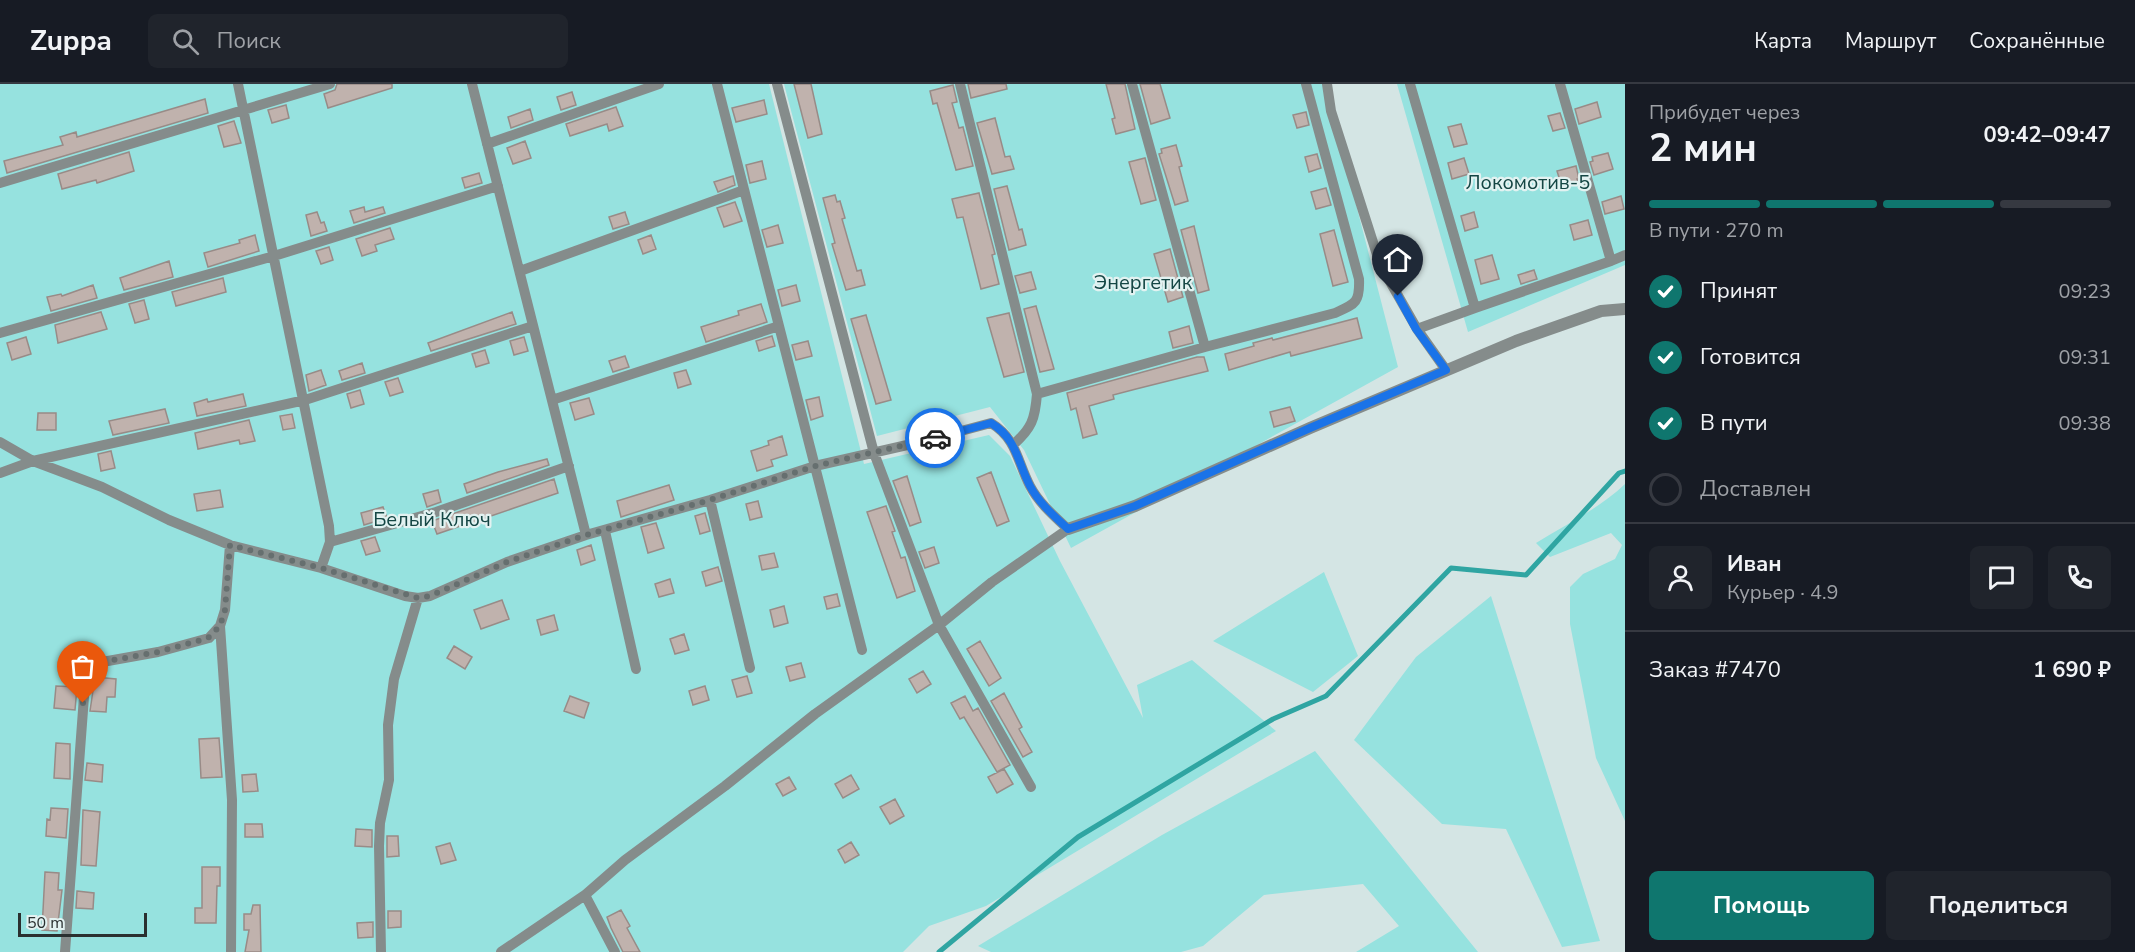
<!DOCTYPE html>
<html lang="ru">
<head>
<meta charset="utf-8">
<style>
  body { margin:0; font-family:"Nunito Sans",sans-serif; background:#20242c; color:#f1f3f6; height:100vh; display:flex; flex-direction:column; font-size:22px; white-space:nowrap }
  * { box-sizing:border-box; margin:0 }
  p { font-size:20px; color:#9ea1a6 }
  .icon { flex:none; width:33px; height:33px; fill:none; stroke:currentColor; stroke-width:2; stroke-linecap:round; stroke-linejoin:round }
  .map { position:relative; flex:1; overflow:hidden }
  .panel { display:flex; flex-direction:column; background:#171b24; width:510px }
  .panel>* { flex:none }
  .scale { position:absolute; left:18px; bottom:15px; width:129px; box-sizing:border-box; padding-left:6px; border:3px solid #2a3030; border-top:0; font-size:16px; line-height:21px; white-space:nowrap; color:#2a3030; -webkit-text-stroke:4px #e2f2f1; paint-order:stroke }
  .pin { position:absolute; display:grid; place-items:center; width:51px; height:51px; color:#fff; margin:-62px -26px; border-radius:50% 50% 50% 0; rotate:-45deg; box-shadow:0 0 6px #0007 }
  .pin .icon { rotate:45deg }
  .courier { position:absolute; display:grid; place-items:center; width:60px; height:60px; margin:-30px; border:4px solid #1a73e8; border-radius:50%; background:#fff; color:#222; box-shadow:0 2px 8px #0007 }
  .head em { font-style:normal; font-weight:700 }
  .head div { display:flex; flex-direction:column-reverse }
  .head { display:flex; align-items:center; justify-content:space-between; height:102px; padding:0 24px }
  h1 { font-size:39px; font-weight:700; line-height:45px }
  .bar { display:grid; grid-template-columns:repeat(4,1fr); gap:9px 6px; align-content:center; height:72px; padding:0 24px }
  .bar i { height:8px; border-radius:4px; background:#363941 }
  .bar .active { background:#0f766e }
  .bar p { grid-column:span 4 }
  .line { display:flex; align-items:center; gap:15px; padding:0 24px; border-top:2px solid #363941 }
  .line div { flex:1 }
  .round { display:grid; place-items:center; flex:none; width:63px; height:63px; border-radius:9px; background:#20242c }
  ol { padding:0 24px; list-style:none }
  li { display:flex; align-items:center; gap:18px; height:66px }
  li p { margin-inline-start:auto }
  li .icon { padding:6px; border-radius:50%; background:#0f766e; color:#fff; stroke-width:4 }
  li:last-child { color:#9ea1a6 }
  li i { width:33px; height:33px; border:3px solid #363941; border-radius:50% }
  .cta { display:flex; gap:12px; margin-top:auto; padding:12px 24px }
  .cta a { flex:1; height:69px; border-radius:9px; background:#0f766e; color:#fff; font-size:24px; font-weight:700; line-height:69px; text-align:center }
  .cta a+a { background:#20242c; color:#f1f3f6 }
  header { display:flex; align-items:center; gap:36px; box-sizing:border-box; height:84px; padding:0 30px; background:#171b24; border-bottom:2px solid #363941 }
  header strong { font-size:28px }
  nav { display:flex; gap:33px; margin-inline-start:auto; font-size:21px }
  .search { width:420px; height:54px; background:#20242c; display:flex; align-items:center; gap:15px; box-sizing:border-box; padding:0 21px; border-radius:9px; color:#9ea1a6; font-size:22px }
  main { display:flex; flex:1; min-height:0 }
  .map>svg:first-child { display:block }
</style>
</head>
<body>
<header>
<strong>Zuppa</strong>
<div class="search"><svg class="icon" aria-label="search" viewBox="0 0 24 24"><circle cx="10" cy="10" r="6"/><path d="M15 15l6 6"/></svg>Поиск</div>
<nav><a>Карта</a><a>Маршрут</a><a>Сохранённые</a></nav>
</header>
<main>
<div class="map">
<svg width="1625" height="868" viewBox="0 0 1625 868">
  <rect width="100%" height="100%" fill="#d4e5e4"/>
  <!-- green -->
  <path fill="#96e2df" d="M0 0H769L864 380 989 351 1010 372 1060 477 1143 634 1137 601 1192 576 1276 647 986 822 929 842 903 868H0Z
    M784 0H1325L1398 283 1071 464 1024 366 990 323 877 352Z
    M1397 0H1625V181L1468 248Z
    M1625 400V737L1596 674 1570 540V503L1583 490 1615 475 1622 461 1611 449 1550 473 1536 459C1566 440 1599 425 1625 400Z
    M1324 488 1358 572 1313 608 1213 557Z
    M1491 512 1600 857 1562 863 1506 745 1442 740 1354 656 1416 573Z
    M1315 667 1478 868H1356L1399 842 1363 800 1264 811 1203 862 1181 868H991L978 862 1162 751Z"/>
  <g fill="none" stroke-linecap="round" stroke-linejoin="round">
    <!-- stream -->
    <path stroke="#2fa5a2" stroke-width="5" d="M939 868 1078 753 1273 635 1326 612 1451 484 1526 491 1619 389 1625 387"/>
  </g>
  <!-- building -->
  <path fill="#c0b2ad" stroke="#988b87" stroke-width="1.5" d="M337 0H392V4L328 24 324 10 335 6Z
    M794 0H811L822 50 808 54Z
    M968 0H1006L1007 5 971 14Z
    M1106 0H1125L1135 45 1116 50 1112 35 1115 34Z
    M1140 0H1160L1170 34 1151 40Z
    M953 1 957 18 952 19 959 44 963 43 973 82 956 86 937 19 933 20 930 7Z
    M572 8 576 21 561 26 557 13Z
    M205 15 208 29 7 89 4 77 63 61 60 53 76 48 77 53Z
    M764 16 767 30 736 38 732 24Z
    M1597 18 1601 33 1579 40 1575 25Z
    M286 21 289 34 272 39 268 26Z
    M616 23 623 42 609 47 607 40 570 52 566 40Z
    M530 25 533 36 511 44 508 33Z
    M1306 28 1309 41 1297 44 1293 31Z
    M1560 29 1565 44 1553 47 1548 32Z
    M995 34 1005 73 1010 72 1014 85 992 90 977 39Z
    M234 37 241 59 224 63 218 42Z
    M1461 40 1467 60 1454 63 1448 43Z
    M525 57 531 74 513 80 507 64Z
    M1176 61 1182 82 1179 83 1188 117 1175 121 1159 70 1162 69 1161 65Z
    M129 68 134 87 97 99 96 96 62 105 58 90Z
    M1608 69 1613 85 1594 91 1590 78 1593 77 1592 73Z
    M1317 70 1321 84 1309 88 1305 73Z
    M1145 74 1156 116 1141 120 1129 78Z
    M1464 74 1469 90 1452 95 1448 79Z
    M762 77 766 95 750 99 746 81Z
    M1576 82 1579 95H1577L1578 99 1562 103 1557 87Z
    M479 89 482 99 465 104 462 94Z
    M733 92 735 101 718 108 714 98Z
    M1007 102 1019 146 1022 145 1026 161 1009 166 994 105Z
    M1326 104 1331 121 1316 125 1311 108Z
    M979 109 995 170 992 171 999 200 981 205 963 133 957 134 952 115Z
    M835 111 837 118 840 117 845 134 842 135 857 187 861 186 865 201 846 206 832 160 835 159 823 114Z
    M1621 112 1624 125 1605 130 1602 118Z
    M735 118 742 137 724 143 717 124Z
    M364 123 365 128 383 123 385 129 354 139 350 127Z
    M317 128 321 139 324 138 327 147 311 152 306 131Z
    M625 128 629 140 613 145 609 133Z
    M1474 128 1478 143 1465 147 1461 132Z
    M1588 136 1592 151 1574 156 1570 141Z
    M778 141 783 159 767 163 762 146Z
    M1194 142 1209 206 1198 209 1181 146Z
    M390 144 394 155 375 161 377 167 362 172 356 155Z
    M1334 146 1348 198 1333 202 1320 150Z
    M255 151 259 167 208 183 204 169 240 159 239 156Z
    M651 151 656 165 643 170 638 156Z
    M329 163 333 176 321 180 316 167Z
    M1170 165 1183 213 1168 218 1154 170Z
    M1492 171 1499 195 1481 200 1475 176Z
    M169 177 173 193 124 206 120 194Z
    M1534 186 1537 195 1521 200 1518 191Z
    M1031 188 1036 205 1020 209 1015 192Z
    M223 194 226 208 176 222 172 208Z
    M93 201 97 214 51 227 47 213 61 210 62 212Z
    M796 201 800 217 782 222 778 206Z
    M144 216 149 235 135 239 129 220Z
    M761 220 767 238 706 258 701 243 739 231 738 227Z
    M1036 222 1054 285 1040 288 1024 225Z
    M101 228 107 245 58 259 55 241Z
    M512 228 516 240 431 267 428 259Z
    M1009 229 1024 288 1004 293 987 234Z
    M866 231 891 316 876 320 851 235Z
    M1357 234 1362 254 1291 272 1290 268 1229 286 1225 270 1254 262 1253 259 1272 254 1273 256Z
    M1189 242 1193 259 1173 264 1169 248Z
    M772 252 775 262 759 267 756 257Z
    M26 253 31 270 12 276 7 259Z
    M524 253 528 267 514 271 510 257Z
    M808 257 812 272 796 276 792 261Z
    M485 266 489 279 476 283 472 270Z
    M625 272 629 283 613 288 609 277Z
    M1197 273H1204L1208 287 1136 305 1113 311 1114 315 1089 322 1097 350 1083 354 1076 324 1071 326 1067 309Z
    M362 279 365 289 342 296 339 287Z
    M321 286 326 301 309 307 306 291Z
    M686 286 691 300 678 304 674 289Z
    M398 294 403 308 390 312 385 298Z
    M360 306 364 320 351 324 347 310Z
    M243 310 246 322 197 332 194 319 207 315 208 318Z
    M819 313 823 332 811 336 806 316Z
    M589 314 594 330 575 336 570 319Z
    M1290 323 1295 337 1274 343 1270 328Z
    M165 325 169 339 113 351 109 337Z
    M38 329H56V346H37Z
    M292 330 295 344 283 346 280 332Z
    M249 336 255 357 240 360 239 356 198 365 195 349Z
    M782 352 787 371 771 376 773 382 757 387 751 367 769 361 768 357Z
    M111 367 115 384 101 387 98 370Z
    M547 375 549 381 467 409 464 400 498 388Z
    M991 388 1009 437 997 442 977 394Z
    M907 392 921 438 910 442 893 397Z
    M554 395 558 409 485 434 486 437 470 442 469 439 437 450 432 437Z
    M669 401 674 416 621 433 617 417Z
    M220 406 223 423 197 427 194 410Z
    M438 406 441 418 427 423 423 410Z
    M758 417 762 433 750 436 746 420Z
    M886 422 895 447 892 448 901 474 905 473 915 507 897 514 867 428Z
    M383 423 387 434 364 441 361 429Z
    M705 429 710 447 700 450 695 432Z
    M656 439 664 464 648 469 641 443Z
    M375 453 380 467 366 471 361 457Z
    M591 461 595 476 581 481 577 466Z
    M934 463 939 479 925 484 919 468Z
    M774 469 778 483 762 486 759 472Z
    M718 483 722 497 706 502 702 488Z
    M670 495 674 509 659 513 655 500Z
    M837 510 840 522 827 525 824 513Z
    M502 516 509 535 481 545 474 526Z
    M784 522 788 539 774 543 770 526Z
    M554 531 558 546 541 551 537 536Z
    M684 550 689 566 675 570 670 555Z
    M980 557 1001 594 989 602 967 565Z
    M454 562 472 573 465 585 447 574Z
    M801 579 805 593 790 597 786 583Z
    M923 587 931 600 917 609 909 595Z
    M747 592 752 609 737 613 732 596Z
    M95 593 116 595 115 613H107L106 628 90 627Z
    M56 602 77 603 75 626 54 624Z
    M705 602 709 616 693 621 689 607Z
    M1004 609 1022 643 1019 645 1032 668 1023 673 991 617Z
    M570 612 589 619 584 634 564 627Z
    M965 612 973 627 978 624 1010 681 997 688 964 633 960 635 951 619Z
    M219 654 222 693 201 694 199 655Z
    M56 659 70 660V695L54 694Z
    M87 679 103 681 102 698 85 696Z
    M1004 685 1013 700 997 709 988 693Z
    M256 690 258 707 243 708 242 691Z
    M851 691 859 705 843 714 835 700Z
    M789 693 796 705 783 712 776 700Z
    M895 715 904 732 890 740 880 723Z
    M51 724 68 725 66 754 46 752 47 735 50 736Z
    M83 726 100 728 96 782 81 781Z
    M245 740H262L263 753H245Z
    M356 745 372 746V763L355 762Z
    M387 752H398L399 772 387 773Z
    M851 758 859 771 845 779 838 766Z
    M450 759 456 776 441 780 436 763Z
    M202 783H220V802H217L216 839H195V824H202Z
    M45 788 59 789 58 806H62L57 847 42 846Z
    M77 807 94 809 93 825 76 824Z
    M253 821H260L261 868H245L249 846H244V830H251Z
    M621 826 630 842 627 844 640 868H623L611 844 607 833Z
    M388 827H401V843L388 844Z
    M373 838V853L358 854 357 839Z"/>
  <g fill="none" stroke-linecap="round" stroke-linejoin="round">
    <!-- service -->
    <path stroke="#858c8b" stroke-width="10" d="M238 0 329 442 330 458 321 484
      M472 0 586 451
      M717 0 862 566
      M777 0 874 369 939 541 1031 703
      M960 0 1037 310C1035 335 1032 344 1013 361
      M1132 0 1205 263 1335 229C1355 220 1360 219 1359 195L1306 0
      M1327 0 1331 27 1380 180 1417 245 1446 286
      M1410 0 1475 224 1417 245
      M1560 0 1611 177 1625 171
      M487 60 659 0
      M0 99 330 0
      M520 187 744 106
      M1475 224 1611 177
      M0 249 274 172 498 102
      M1037 310 1205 263
      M552 316 779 242
      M0 358 33 377 102 403 169 436 230 461 321 484 405 512 418 514 430 512 507 478 586 451 710 416 815 382 916 359 991 339C1017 355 1017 377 1030 402 1039 419 1054 432 1068 445L992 498 939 541 815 630 725 702 625 776 585 811 501 868
      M0 389 33 377 305 316 533 242
      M710 416 750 584
      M605 447 636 585
      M330 458 436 428 569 382
      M230 461 225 526 220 542 232 716 231 868
      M585 811 615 868
      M65 868 86 586 91 580 158 568 209 554 220 542
      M381 868 379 762 380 739 389 696 388 641 394 595 418 514"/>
    <!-- minor -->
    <path stroke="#858c8b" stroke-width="12" d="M1068 445 1135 422 1310 344 1516 257 1601 227 1625 225"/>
  </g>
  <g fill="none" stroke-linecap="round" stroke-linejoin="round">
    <!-- done -->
    <path stroke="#666f6f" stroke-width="6" stroke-dasharray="0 10.8" d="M83 619 86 586 91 580 158 568 208 554 220 542 225 526 230 461 321 484 418 514 430 512 507 478 586 451 710 416 815 382 935 354"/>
    <!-- route -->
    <path stroke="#1a73e8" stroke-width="8" d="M935 354 991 339C1017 355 1017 377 1030 402 1039 419 1054 432 1068 445L1135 422 1310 344 1446 286 1416 245 1398 212"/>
  </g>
  <g text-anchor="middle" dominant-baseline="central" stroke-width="4.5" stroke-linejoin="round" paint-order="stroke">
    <!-- park labels -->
    <g font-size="20" fill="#144644" stroke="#e2f2f1">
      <text x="1528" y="98">Локомотив-5</text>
      <text x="1143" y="198">Энергетик</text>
      <text x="432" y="435">Белый Ключ</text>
    </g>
  </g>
</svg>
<div class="scale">50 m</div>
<div class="pin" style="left:83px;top:619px;background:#ea580c"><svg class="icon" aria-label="bag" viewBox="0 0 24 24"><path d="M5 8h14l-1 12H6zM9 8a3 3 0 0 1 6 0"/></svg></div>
<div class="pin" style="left:1398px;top:212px;background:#1f2937"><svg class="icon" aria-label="home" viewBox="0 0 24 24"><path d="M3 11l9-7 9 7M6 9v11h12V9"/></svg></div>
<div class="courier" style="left:935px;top:354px"><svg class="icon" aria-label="car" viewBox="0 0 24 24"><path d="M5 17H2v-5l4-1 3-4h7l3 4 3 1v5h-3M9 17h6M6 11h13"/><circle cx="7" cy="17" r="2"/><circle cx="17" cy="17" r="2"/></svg></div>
</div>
<section class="panel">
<div class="head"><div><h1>2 мин</h1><p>Прибудет через</p></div><em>09:42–09:47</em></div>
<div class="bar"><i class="active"></i><i class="active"></i><i class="active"></i><i></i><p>В пути · 270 m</p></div>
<ol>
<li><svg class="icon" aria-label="check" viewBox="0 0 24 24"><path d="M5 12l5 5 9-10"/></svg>Принят<p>09:23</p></li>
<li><svg class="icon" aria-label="check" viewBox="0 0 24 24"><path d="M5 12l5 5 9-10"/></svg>Готовится<p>09:31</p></li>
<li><svg class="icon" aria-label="check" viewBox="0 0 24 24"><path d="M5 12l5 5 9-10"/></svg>В пути<p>09:38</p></li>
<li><i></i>Доставлен</li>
</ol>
<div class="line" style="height:108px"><a class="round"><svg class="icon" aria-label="person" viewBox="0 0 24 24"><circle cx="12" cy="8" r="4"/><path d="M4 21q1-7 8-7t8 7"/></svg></a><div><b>Иван</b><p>Курьер · 4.9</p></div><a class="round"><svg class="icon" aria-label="chat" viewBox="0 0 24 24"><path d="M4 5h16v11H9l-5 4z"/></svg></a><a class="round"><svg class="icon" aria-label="phone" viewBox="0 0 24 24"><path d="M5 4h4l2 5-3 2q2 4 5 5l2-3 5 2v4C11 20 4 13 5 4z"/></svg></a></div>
<div class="line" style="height:78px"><div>Заказ #7470</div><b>1 690 ₽</b></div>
<div class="cta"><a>Помощь</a><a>Поделиться</a></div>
</section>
</main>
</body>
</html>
